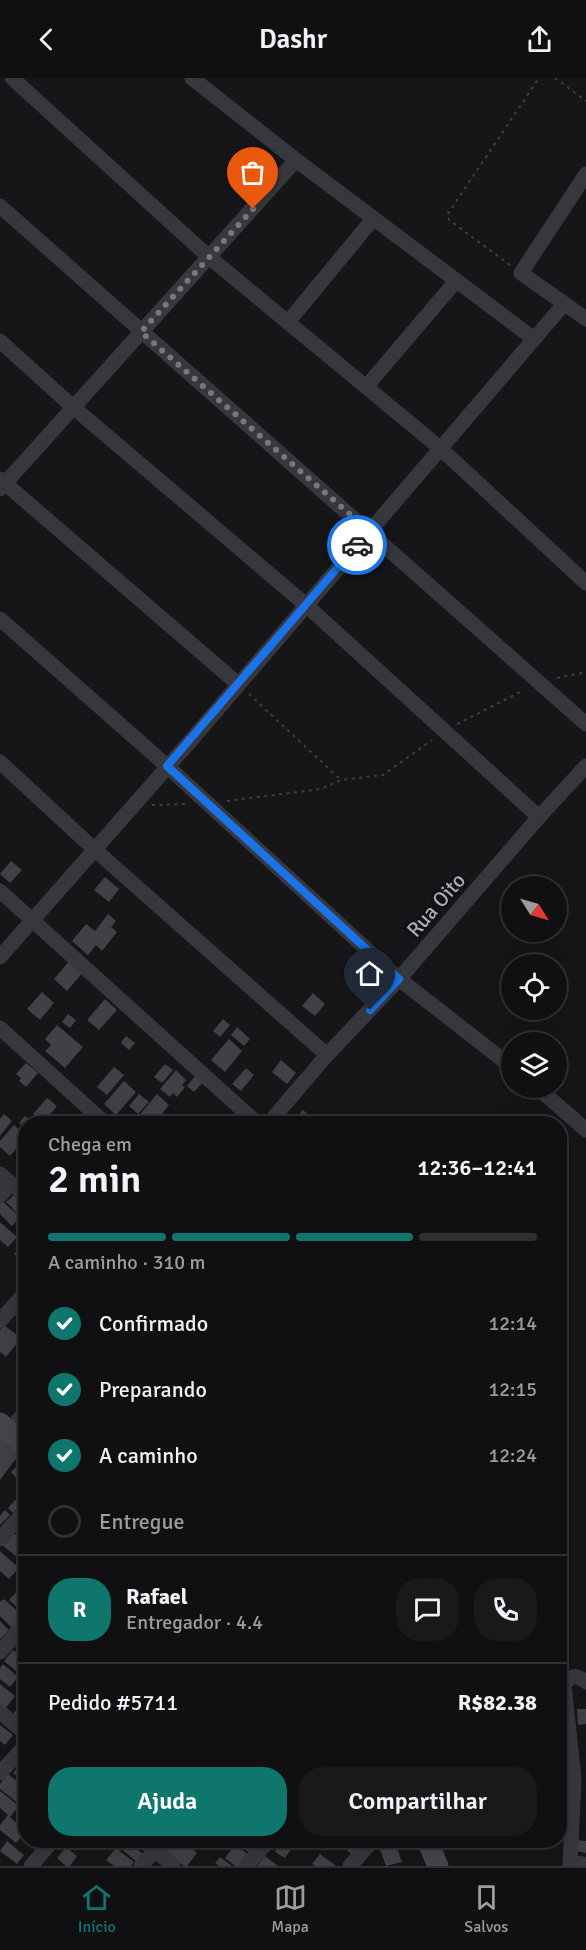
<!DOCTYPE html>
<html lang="pt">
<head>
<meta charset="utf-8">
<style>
  body { margin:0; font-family:Signika,sans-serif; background:#19191b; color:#f1f3f6; height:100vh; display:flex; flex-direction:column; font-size:22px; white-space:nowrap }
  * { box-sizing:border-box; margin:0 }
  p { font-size:20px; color:#9c9d9f }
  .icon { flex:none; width:33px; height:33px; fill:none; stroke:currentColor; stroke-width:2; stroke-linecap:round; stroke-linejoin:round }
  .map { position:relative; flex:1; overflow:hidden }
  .drawer { position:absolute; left:18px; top:1038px; width:549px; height:732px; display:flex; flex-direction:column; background:#101012; border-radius:24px; box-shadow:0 6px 24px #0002,0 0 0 2px #303032 }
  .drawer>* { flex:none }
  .needle { width:39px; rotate:127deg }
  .buttons { position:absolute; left:501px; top:798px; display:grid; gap:12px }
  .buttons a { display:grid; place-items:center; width:66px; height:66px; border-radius:50%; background:#101012; box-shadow:0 6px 24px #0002,0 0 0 2px #303032; font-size:30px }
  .pin { position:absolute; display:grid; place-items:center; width:51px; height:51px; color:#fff; margin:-62px -26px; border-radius:50% 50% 50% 0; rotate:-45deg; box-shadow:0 0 6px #0007 }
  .pin .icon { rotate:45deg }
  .courier { position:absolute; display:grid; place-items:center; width:60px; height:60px; margin:-30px; border:4px solid #1a73e8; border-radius:50%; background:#fff; color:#222; box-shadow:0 2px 8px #0007 }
  .overview em { font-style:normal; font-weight:600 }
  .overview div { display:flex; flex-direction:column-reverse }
  .overview { display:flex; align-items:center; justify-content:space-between; height:102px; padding:0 30px }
  h1 { font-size:39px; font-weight:600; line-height:45px }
  .bar { display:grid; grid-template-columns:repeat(4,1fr); gap:9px 6px; align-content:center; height:72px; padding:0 30px }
  .bar i { height:8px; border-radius:4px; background:#303032 }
  .bar .on { background:#0f766e }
  .bar p { grid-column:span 4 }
  .line { display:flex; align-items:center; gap:15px; padding:0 30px; border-top:2px solid #303032 }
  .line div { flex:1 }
  .round { display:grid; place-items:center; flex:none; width:63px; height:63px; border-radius:24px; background:#19191b }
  ol { padding:0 30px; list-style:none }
  li { display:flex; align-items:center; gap:18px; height:66px }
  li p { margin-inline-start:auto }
  li .icon { padding:6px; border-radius:50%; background:#0f766e; color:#fff; stroke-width:4 }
  li:last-child { color:#9c9d9f }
  li i { width:33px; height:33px; border:3px solid #303032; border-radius:50% }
  .button { display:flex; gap:12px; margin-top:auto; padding:12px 30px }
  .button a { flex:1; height:69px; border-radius:24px; background:#0f766e; color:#fff; font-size:24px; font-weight:600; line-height:69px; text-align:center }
  .button a+a { background:#19191b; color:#f1f3f6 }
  header { display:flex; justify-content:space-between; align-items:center; height:78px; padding:0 30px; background:#101012; font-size:27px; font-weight:600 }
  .dock { display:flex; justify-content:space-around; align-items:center; height:84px; border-top:2px solid #303032; background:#101012; font-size:16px; color:#9c9d9f }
  .dock a { display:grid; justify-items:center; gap:3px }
  .dock .on { color:#0f766e }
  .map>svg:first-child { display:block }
</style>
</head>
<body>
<header><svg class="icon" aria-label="back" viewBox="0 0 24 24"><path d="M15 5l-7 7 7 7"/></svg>Dashr<svg class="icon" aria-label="share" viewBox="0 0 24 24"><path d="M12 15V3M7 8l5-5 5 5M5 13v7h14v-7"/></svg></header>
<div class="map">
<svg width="586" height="1788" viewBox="0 0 586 1788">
  <rect width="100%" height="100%" fill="#161618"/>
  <!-- building -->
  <path fill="#404145" d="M11 783 22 792 10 805 0 796Z
    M105 799 119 811 109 824 94 812Z
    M108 836 116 843 111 849 117 854 102 873 96 867 88 877 72 863 86 846 95 853Z
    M71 881 84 893 67 913 54 901Z
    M42 914 54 925 40 942 27 931Z
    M313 915 325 926 315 938 302 928Z
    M105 921 117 932 99 952 87 942Z
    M68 936 76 942 70 950 62 944Z
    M223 941 230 947 220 959 213 953Z
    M57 947 83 969 65 990 45 973 51 967 45 961Z
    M237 949 250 961 244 968 231 957Z
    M126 958 135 965 129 972 121 965Z
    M229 961 242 973 225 994 211 982Z
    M281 982 296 995 287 1006 272 994Z
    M26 985 38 995 26 1009 19 1003 21 1000 16 996Z
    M165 986 173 992 162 1005 154 999Z
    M114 989 124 997 107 1017 97 1009Z
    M246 990 254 997 241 1013 232 1006Z
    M176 992 186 1002 182 1007 185 1009 177 1019 173 1015 170 1019 160 1011Z
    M197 996 204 1003 194 1014 187 1008Z
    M124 1003 136 1014 116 1037 104 1026Z
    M139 1016 149 1024 138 1036 129 1028Z
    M157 1016 169 1027 154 1046H132Z
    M47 1020 57 1028 43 1045 33 1036Z
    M303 1032 313 1041 308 1046 298 1038Z
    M4 1036 12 1043 0 1058V1041Z
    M215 1036 226 1046H207Z
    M25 1038 32 1044 26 1046V1051L19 1045Z
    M14 1047 26 1057V1060L10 1078 0 1069V1063Z
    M16 1115 26 1124V1128L18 1136 6 1124Z
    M2 1123 20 1139 12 1148 0 1136V1126Z
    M0 1144 17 1159 8 1169 0 1162Z
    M21 1168 26 1172V1185L14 1176Z
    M20 1228 26 1232 24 1244 14 1236Z
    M4 1247 21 1260 6 1279 0 1274V1252Z
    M0 1358 21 1374 0 1402Z
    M26 1378V1394L18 1402 11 1394Z
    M15 1422 20 1427 13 1435 8 1430Z
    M5 1432 10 1437 0 1447V1438Z
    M12 1454 26 1465V1479L22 1483 2 1467Z
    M0 1473 19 1490 9 1501 0 1493Z
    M26 1496V1513L17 1505Z
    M19 1511 26 1517V1537L9 1522Z
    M4 1521 24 1539 13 1551 0 1538V1524Z
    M0 1543 9 1552 0 1561Z
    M22 1561 26 1563V1578L15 1570Z
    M13 1572 26 1582V1594L22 1598 4 1583Z
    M3 1586 18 1599 10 1609 0 1601V1590Z
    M0 1606 15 1618 4 1632 0 1629Z
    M19 1629 26 1634 24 1647 12 1637Z
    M577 1631H586V1646L578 1647Z
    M0 1647 13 1657 5 1667 0 1663Z
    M22 1684 26 1687V1705L13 1695Z
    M8 1696 26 1710V1725L23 1729 0 1711V1706Z
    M560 1696H565L564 1710H560Z
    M0 1713 19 1728 10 1739 26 1753 16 1765 0 1752V1747L8 1737 0 1730Z
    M26 1732V1750L17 1743Z
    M168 1762H181L197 1775 187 1788H184L161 1771Z
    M233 1762H256L259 1765 251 1776Z
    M286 1762H303L297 1771Z
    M333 1762H355L359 1766 352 1776Z
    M388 1762H394L402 1784 386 1788 378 1766Z
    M576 1762 586 1763V1775L574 1773Z
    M7 1763 24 1777 17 1786 0 1773Z
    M126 1763 143 1776 137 1784 120 1770Z
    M281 1764 291 1771 285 1780 275 1774Z
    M235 1767 249 1777 241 1788H235L225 1780Z
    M66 1769 77 1778 70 1788H66L57 1780Z
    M116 1770 134 1784 131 1788H114L106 1782Z
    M320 1776 336 1788H315L312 1786Z
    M265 1778 278 1788H257Z
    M220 1779 232 1788H219L215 1785Z"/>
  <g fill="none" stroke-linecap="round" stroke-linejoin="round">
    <!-- path -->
    <path stroke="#3d3f44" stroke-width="2" stroke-dasharray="3 4.5" stroke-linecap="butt" d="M555 0 586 23
      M510 187 449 142 447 137 539 0
      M557 600 586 594
      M249 616 341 702
      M457 646 524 612
      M227 723 321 711 341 702 383 697 432 662
      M152 727 185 726"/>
    <!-- street -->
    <path stroke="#37383d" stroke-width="15" d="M12 0 209 179 440 370 586 505
      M192 0 296 82 534 261
      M586 96 521 195 586 241
      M0 128 586 646
      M288 244 373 141
      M0 263 73 329 306 527 539 739
      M366 309 456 203
      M0 401 238 606
      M0 411 296 82
      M0 541 167 688 399 901 512 989
      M0 684 94 771 327 977
      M0 813 258 1046
      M0 879 193 660 564 226
      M0 950 106 1046
      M538 1010 586 1052
      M268 1046 327 977 399 901 539 739 586 688
      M0 1096 26 1118
      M0 1118 11 1106
      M0 1243 26 1214
      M8 1354 26 1333
      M0 1461 26 1432
      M0 1574 26 1544
      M0 1634 26 1656
      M0 1695 26 1667
      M145 1762 173 1788
      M570 1783 586 1787
      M31 1788 53 1762
      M141 1788 164 1762
      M246 1788 269 1762
      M350 1788 373 1762
      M570 1788 574 1700 564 1607C571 1597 576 1596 586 1604"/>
    <!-- secondary -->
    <path stroke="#45474d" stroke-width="21" d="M0 1345 26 1369
      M427 1762 438 1788"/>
  </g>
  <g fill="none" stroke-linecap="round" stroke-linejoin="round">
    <!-- done -->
    <path stroke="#757880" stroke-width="6" stroke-dasharray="0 10.8" d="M253 131 141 254 369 453 357 467"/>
    <!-- route -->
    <path stroke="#1a73e8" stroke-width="8" d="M357 467 167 688 399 901 370 932"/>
  </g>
  <g text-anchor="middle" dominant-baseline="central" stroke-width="6" stroke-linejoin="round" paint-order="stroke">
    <!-- street labels -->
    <g font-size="21" fill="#a8adb8" stroke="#111113">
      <text transform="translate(436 827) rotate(-49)">Rua Oito</text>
    </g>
  </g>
</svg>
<div class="buttons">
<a><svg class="needle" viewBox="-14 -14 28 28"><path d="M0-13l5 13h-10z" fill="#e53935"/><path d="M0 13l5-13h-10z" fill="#9c9d9f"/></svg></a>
<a><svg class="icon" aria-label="locate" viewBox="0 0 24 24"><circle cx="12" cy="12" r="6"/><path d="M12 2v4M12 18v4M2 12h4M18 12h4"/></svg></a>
<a><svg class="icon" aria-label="layers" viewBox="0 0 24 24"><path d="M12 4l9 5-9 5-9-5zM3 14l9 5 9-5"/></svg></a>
</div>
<div class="pin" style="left:253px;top:131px;background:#ea580c"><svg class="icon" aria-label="bag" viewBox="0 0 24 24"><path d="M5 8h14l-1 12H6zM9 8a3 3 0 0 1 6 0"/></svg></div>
<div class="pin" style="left:370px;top:932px;background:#1f2937"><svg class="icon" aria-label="home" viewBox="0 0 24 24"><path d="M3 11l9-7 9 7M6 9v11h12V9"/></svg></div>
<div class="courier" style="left:357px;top:467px"><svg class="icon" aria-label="car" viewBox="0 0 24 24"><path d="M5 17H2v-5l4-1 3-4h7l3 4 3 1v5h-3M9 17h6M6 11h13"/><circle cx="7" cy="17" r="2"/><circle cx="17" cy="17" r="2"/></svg></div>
<section class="drawer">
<div class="overview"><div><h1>2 min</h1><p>Chega em</p></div><em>12:36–12:41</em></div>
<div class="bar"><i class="on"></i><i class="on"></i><i class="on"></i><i></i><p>A caminho · 310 m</p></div>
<ol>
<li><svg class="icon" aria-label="check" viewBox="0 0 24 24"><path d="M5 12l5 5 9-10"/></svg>Confirmado<p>12:14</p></li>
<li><svg class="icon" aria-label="check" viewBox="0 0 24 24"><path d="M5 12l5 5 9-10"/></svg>Preparando<p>12:15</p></li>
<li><svg class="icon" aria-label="check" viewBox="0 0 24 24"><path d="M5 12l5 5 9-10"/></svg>A caminho<p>12:24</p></li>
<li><i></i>Entregue</li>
</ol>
<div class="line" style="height:108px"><b class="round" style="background:#0f766e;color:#fff">R</b><div><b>Rafael</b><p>Entregador · 4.4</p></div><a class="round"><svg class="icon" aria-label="chat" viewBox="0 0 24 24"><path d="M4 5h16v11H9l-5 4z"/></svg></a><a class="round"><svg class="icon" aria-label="phone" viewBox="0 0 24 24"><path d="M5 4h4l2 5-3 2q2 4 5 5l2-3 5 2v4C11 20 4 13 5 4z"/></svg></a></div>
<div class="line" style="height:78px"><div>Pedido #5711</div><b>R$82.38</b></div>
<div class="button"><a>Ajuda</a><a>Compartilhar</a></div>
</section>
</div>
<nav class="dock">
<a class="on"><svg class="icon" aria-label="home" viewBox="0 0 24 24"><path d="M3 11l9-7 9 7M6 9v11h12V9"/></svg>Início</a>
<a><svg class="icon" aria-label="map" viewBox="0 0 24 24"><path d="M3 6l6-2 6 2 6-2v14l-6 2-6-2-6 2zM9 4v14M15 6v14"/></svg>Mapa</a>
<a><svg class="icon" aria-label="saved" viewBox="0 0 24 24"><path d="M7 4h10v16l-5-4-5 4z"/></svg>Salvos</a>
</nav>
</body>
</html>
